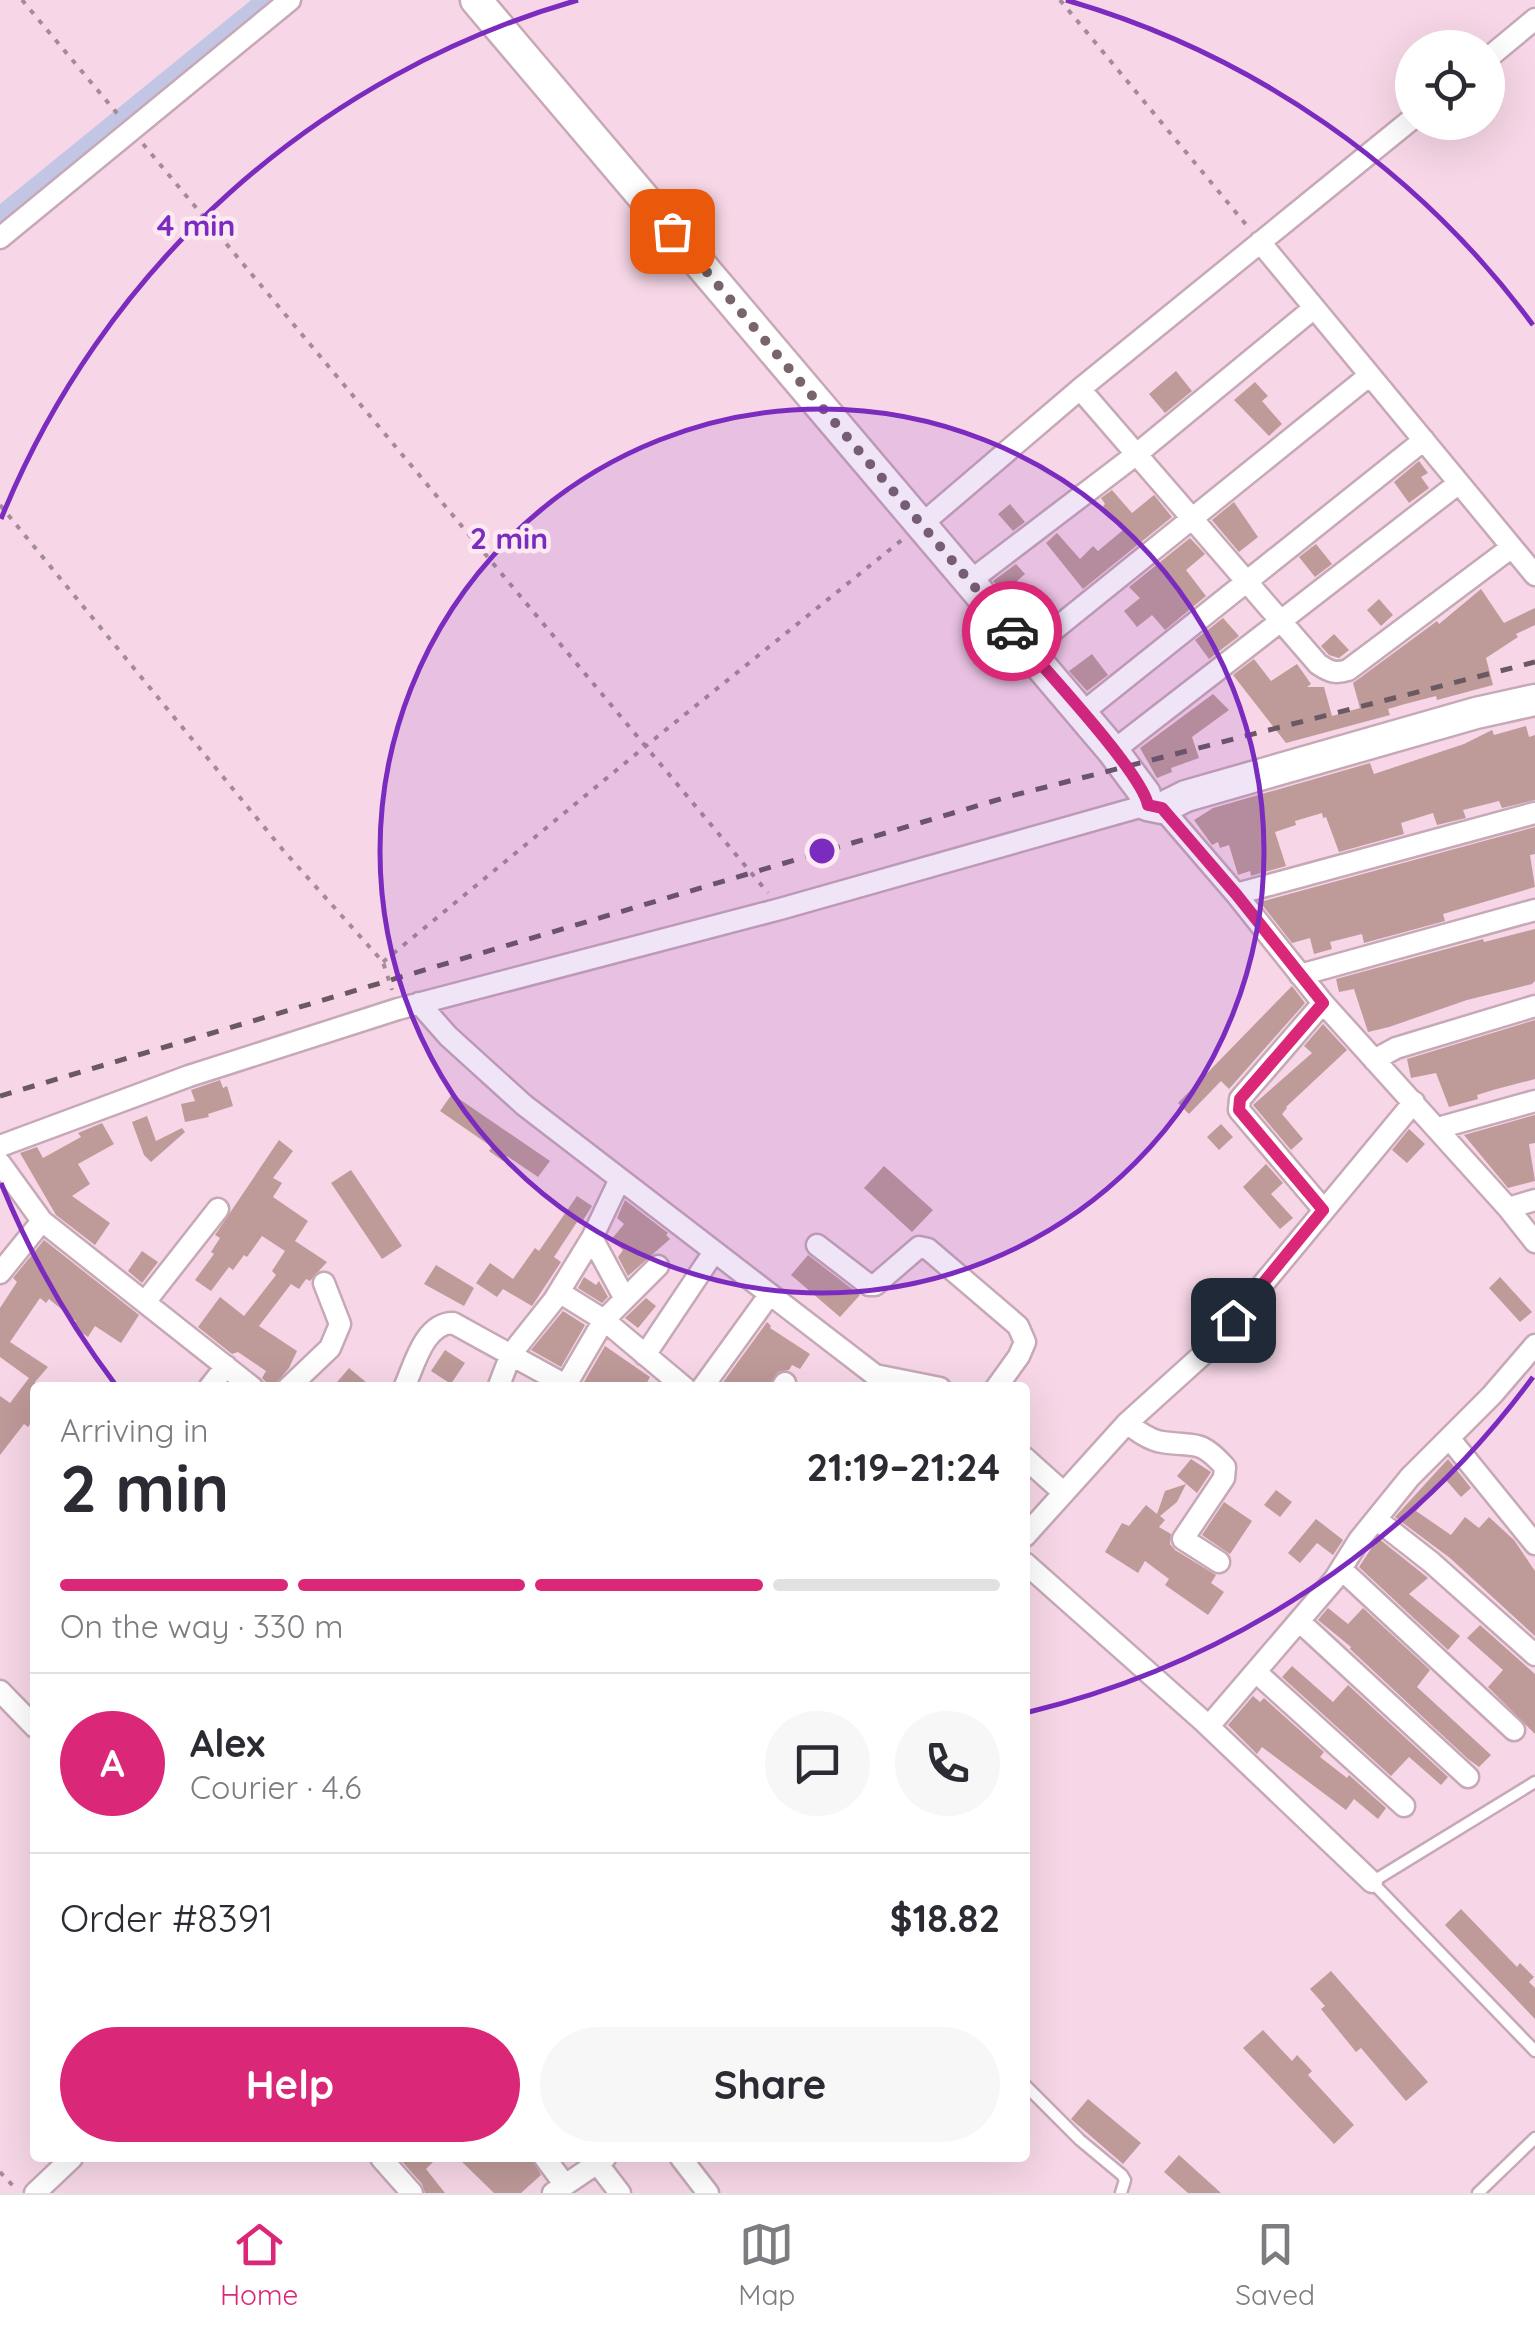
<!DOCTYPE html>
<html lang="en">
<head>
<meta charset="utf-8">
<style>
  body { margin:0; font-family:Quicksand,sans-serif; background:#f7f7f7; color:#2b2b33; height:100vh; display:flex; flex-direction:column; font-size:38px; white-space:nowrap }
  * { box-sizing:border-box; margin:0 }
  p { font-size:32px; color:#7c7c81 }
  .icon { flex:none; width:55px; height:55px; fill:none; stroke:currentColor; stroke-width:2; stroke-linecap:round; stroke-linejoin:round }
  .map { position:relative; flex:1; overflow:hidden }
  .side { position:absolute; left:30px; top:1382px; width:1000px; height:780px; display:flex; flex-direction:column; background:#fff; border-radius:10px; box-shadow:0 10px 40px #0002 }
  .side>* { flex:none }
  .tools { position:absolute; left:1395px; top:30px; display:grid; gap:20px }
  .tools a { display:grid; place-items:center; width:110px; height:110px; border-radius:50%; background:#fff; box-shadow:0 10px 40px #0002; font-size:50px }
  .pin { position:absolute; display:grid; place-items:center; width:85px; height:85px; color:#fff; margin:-42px; border-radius:20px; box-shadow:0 5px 15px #0006 }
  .courier { position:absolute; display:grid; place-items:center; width:100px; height:100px; margin:-50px; border:8px solid #db2777; border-radius:50%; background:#fff; color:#222; box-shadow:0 2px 12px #0007 }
  .headline em { font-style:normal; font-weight:700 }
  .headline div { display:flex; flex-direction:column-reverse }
  .headline { display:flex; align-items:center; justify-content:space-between; height:170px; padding:0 30px }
  h1 { font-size:65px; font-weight:700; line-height:75px }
  .bar { display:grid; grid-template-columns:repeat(4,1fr); gap:15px 10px; align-content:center; height:120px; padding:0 30px }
  .bar i { height:12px; border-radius:8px; background:#e1e1e2 }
  .bar .current { background:#db2777 }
  .bar p { grid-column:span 4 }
  .line { display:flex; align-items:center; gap:25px; padding:0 30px; border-top:2px solid #e1e1e2 }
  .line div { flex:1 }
  .round { display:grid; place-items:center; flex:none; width:105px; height:105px; border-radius:52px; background:#f7f7f7 }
  .action { display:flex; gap:20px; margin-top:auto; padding:20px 30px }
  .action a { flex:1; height:115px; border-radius:60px; background:#db2777; color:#fff; font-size:40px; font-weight:700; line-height:115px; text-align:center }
  .action a+a { background:#f7f7f7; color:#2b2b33 }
  .tab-bar { display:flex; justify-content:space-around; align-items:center; height:140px; border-top:2px solid #e1e1e2; background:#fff; font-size:28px; color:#7c7c81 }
  .tab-bar a { display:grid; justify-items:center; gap:5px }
  .tab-bar .current { color:#db2777 }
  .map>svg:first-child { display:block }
</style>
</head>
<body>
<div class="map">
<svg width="1535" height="2193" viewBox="0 0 1535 2193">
  <rect width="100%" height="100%" fill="#f7d7e7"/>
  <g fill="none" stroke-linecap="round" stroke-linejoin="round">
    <!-- canal -->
    <path stroke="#c2c6e4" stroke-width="20" d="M0 217 267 0"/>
  </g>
  <!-- building -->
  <path fill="#be9a99" d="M1176 371 1192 391 1165 413 1149 394Z
    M1255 382 1268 396 1262 401 1282 424 1269 436 1234 400Z
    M1419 461 1428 473 1421 477 1429 488 1409 503 1394 482Z
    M1112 490 1132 513 1154 495 1172 517 1083 589 1046 543 1057 533 1080 559 1093 546 1098 551 1123 530 1103 506 1105 504 1101 498Z
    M1234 502 1258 537 1239 552 1212 520Z
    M1010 504 1025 522 1013 531 998 514Z
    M1190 538 1205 554 1186 570 1206 596 1165 630 1152 615 1137 627 1124 611 1140 598 1129 587Z
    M1316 544 1332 564 1315 577 1299 557Z
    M1016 564 1025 574 1003 593 993 581Z
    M1481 589 1504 623 1535 608V625L1516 634 1518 637 1486 658 1493 685 1437 700 1436 696 1405 704 1388 709 1390 715 1286 743 1233 675 1254 659 1271 681 1297 664 1311 684 1307 687H1324L1332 716 1360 708 1353 683 1437 621 1439 624Z
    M1379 599 1393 615 1381 626 1367 610Z
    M1223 618 1239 636 1209 659 1195 640Z
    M1334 634 1349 650 1339 658 1329 655 1321 646Z
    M1092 654 1108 675 1087 691 1069 671Z
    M1213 694 1229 710 1192 737 1199 758 1171 768 1172 772 1157 778 1140 748Z
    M1526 726 1529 737 1535 735V800L1502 808 1499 801 1463 810 1466 818 1437 825 1433 813 1401 823 1404 834 1339 852 1326 817 1323 818 1322 813 1295 821 1296 825 1275 832 1286 866 1251 876 1250 871 1238 875 1229 845 1220 848 1218 842 1212 845 1194 820 1213 808 1370 763 1374 774 1464 744 1492 730 1494 735Z
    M1535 827V854L1530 855 1535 887 1443 914 1445 921 1364 943 1362 934 1330 942 1332 949 1314 954 1310 938 1292 943 1260 902Z
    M1535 929V981L1532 984 1467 1000 1389 1027 1368 1032 1354 989 1339 992 1336 979 1483 939 1484 942Z
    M1292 986 1305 1003 1229 1089 1221 1081 1189 1114 1178 1103Z
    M1535 1020V1079L1493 1090 1477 1095 1478 1099 1449 1107 1436 1073 1411 1078 1407 1059Z
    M1323 1024 1347 1050 1286 1107 1287 1108 1282 1114 1303 1139 1291 1150 1253 1105 1312 1053 1304 1046Z
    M220 1080 223 1088 227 1086 233 1106 208 1114 209 1117 185 1122 181 1104 195 1101 191 1090Z
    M452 1094 550 1161 538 1177 507 1156 503 1161 489 1151 492 1147 440 1111Z
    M1535 1115V1143L1529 1144 1535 1181 1508 1188 1464 1135Z
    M147 1116 156 1141 182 1128 185 1132 151 1162 144 1155 132 1122Z
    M102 1123 114 1144 78 1164 90 1184 72 1196 110 1223 95 1245 56 1215 20 1153 37 1147 43 1158 81 1137 78 1133Z
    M1221 1124 1233 1137 1219 1150 1207 1137Z
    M1409 1129 1425 1144 1407 1163 1392 1150Z
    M279 1140 293 1151 273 1178 282 1183 273 1197 308 1221 295 1241 327 1262 310 1281 306 1279 299 1289 291 1284 259 1326 297 1351 289 1368 272 1388 262 1378 266 1371 238 1352 232 1354 198 1327 220 1297 244 1316 276 1275 272 1271 285 1251 262 1236 247 1257 244 1255 233 1270 229 1267 211 1291 195 1280 214 1254 211 1252 220 1238 215 1235Z
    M1266 1164 1283 1183 1271 1194 1293 1218 1280 1229 1243 1187Z
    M884 1166 933 1210 912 1232 864 1188Z
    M351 1170 402 1246 382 1259 331 1183Z
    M577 1196 592 1206 582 1222 579 1219 554 1257 561 1262 532 1306 503 1289 497 1297 476 1283 490 1263 513 1279 535 1248 539 1251Z
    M625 1200 668 1233 666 1235 670 1239 628 1276 618 1257 623 1250 611 1240 624 1224 617 1218Z
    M44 1240 139 1315 121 1343 95 1326 88 1337 72 1326 76 1321 49 1299 46 1303 40 1298 10 1342 48 1367 35 1382V1418L28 1427 24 1424 0 1455V1396L10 1403 29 1378 0 1357V1308L17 1282 13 1278Z
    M142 1251 158 1262 142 1283 128 1271Z
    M808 1255 860 1295 840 1317 791 1275Z
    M436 1265 474 1288 464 1306 424 1284Z
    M584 1277 596 1285 599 1281 608 1297 602 1303 578 1288Z
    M1500 1277 1532 1312 1520 1322 1489 1288Z
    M646 1298 656 1306 638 1328 625 1318Z
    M563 1311 585 1325 561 1367 531 1350Z
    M767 1322 771 1326 770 1328 810 1354 800 1369 792 1365 789 1370 778 1372 768 1388H719Z
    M605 1346 650 1377 644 1388H593L584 1382Z
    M445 1350 465 1363 451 1384 431 1371Z
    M349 1368 373 1388H332Z
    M1191 1459 1211 1472 1197 1493 1177 1476Z
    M1448 1459 1471 1488 1461 1497 1445 1479 1416 1511 1451 1535 1465 1517 1479 1528 1489 1517 1514 1540 1535 1571V1636L1450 1558 1395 1517Z
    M1186 1484 1177 1502 1160 1516 1165 1520 1159 1527 1171 1534 1170 1544 1175 1550 1216 1575 1211 1583 1224 1592 1208 1615 1165 1585 1169 1579 1145 1561 1138 1573 1105 1552 1122 1523 1129 1526 1146 1505 1157 1514 1165 1491Z
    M1276 1490 1292 1502 1280 1517 1264 1505Z
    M1224 1502 1252 1521 1230 1554 1202 1535Z
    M1316 1519 1343 1540 1333 1555 1317 1543 1300 1563 1288 1553Z
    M1378 1538 1428 1578 1409 1594 1460 1636 1448 1650 1359 1567Z
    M1328 1608 1348 1624 1363 1608 1430 1670 1417 1687 1491 1755 1479 1767 1468 1759 1350 1649 1351 1647 1318 1620Z
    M1480 1625 1535 1674V1734L1488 1687 1503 1670 1467 1638Z
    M1292 1666 1333 1702 1348 1685 1448 1777 1441 1785 1409 1757 1391 1776 1282 1677Z
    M1253 1696 1260 1702 1264 1698 1324 1752 1320 1757 1347 1778 1349 1775 1386 1808 1378 1819 1354 1799 1346 1810 1262 1747 1257 1754 1228 1725Z
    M1461 1909 1517 1967 1520 1963 1534 1977 1529 1982 1535 1988V2019L1445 1925Z
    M1331 1971 1428 2082 1406 2101 1361 2048 1356 2052 1321 2009 1325 2006 1310 1989Z
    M1263 2030 1292 2061 1297 2055 1312 2071 1308 2075 1354 2125 1334 2144 1243 2048Z
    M1088 2099 1141 2143 1123 2164 1071 2119Z
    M1179 2155 1221 2193H1188L1164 2172Z
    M399 2158H437L426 2169 445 2193H425L422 2184Z
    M458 2158H532L541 2175 521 2193H494Z"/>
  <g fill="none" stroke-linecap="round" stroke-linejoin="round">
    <defs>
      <path id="lane" d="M1535 1782 1372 1882 1535 2051
        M1025 2085 1080 2140 1122 2175 1125 2180 1121 2193
        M1478 2193 1535 2138"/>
      <path id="street" d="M1488 58 1535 19
        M0 238 290 0
        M1260 242 1535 575
        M1080 389 1318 664C1330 672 1335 674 1348 670L1512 547
        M922 524 1080 389 1412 119
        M970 581 1138 453 1314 308
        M1029 650 1370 375
        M1082 713 1424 440
        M1113 751 1459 483
        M1162 808 1236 894 1323 1003 1508 1208 1535 1242
        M1236 894 1535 813
        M1300 975 1535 910
        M419 1003 448 1036 524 1105 875 1375 940 1388
        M1374 1060 1396 1048 1535 1006
        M1438 1128 1535 1101
        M0 1146 189 1076 398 1009 780 909 1147 805
        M0 1163 42 1221 253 1388
        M1508 1208 1535 1200
        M1323 1209 1239 1110 1240 1099 1323 1003
        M592 1238 625 1299
        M817 1245 869 1285H875L919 1247 928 1249 1018 1326 1025 1342 1019 1356 996 1388
        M0 1273 42 1221
        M559 1292 604 1320 685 1388
        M145 1302 218 1209
        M645 1355 714 1252
        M566 1385 604 1320 658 1266
        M209 1388 226 1366
        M288 1388 330 1348 340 1324 324 1283
        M404 1388C414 1366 424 1323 453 1323L571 1388
        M498 1388 511 1354 554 1300 592 1238 620 1179
        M702 1388 770 1294
        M782 1388 785 1383
        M1127 1423C1137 1431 1149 1440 1162 1442 1195 1447 1199 1438 1225 1467L1224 1478 1183 1539 1219 1562
        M1449 1438 1535 1544
        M1025 1458 1064 1493
        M1376 1519 1431 1562 1535 1655
        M1025 1536 1127 1423 1210 1348 1414 1102
        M1025 1563 1203 1721 1372 1882
        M1341 1569 1514 1730
        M1299 1621 1468 1777
        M1256 1672 1404 1806
        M0 1691 35 1727
        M1209 1726 1334 1580 1359 1540 1410 1477 1492 1395 1535 1345
        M381 2158 412 2193
        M545 2158 565 2185
        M681 2158 708 2193
        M597 2163 620 2193
        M35 2193 72 2158
        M553 2193 605 2158"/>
      <path id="secondary" d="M476 0 1113 751 1145 794 1147 805 1162 808 1186 796 1476 713 1535 700"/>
    </defs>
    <!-- lane casing -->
    <use href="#lane" stroke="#c6a8b7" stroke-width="15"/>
    <!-- street casing -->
    <use href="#street" stroke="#c6a8b7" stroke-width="25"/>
    <!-- secondary casing -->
    <use href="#secondary" stroke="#c6a8b7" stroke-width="35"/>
    <!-- path -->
    <path stroke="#a38b97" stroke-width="4" stroke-dasharray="5 8" stroke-linecap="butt" d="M22 0 121 118
      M1060 0 1248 227
      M143 144 768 893
      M0 505 283 850 383 962 392 990
      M383 962 647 745 903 539
      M0 2172 16 2189"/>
    <!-- lane -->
    <use href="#lane" stroke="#fff" stroke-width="10"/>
    <!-- street -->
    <use href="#street" stroke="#fff" stroke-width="20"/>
    <!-- secondary -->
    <use href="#secondary" stroke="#fff" stroke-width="30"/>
    <!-- rail -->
    <path stroke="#6a5962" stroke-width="5" stroke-dasharray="12 12" stroke-linecap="butt" d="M0 1096 1007 797 1535 662"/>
  </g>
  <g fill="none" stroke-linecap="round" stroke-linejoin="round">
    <!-- done -->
    <path stroke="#77646d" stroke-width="10" stroke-dasharray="0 18" d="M672 231 1012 631"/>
    <!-- route -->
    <path stroke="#db2777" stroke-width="12" d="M1012 631C1040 664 1141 771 1148 805L1162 808 1236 894 1323 1003 1240 1099 1239 1110 1323 1210 1233 1320"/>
  </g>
  <!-- distance rings -->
  <circle cx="822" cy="851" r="442" fill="#7b2cbf" fill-opacity=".12"/>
  <g fill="none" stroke="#7b2cbf" stroke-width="5">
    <circle cx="822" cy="851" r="442"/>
    <path d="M1533 1377A885 885 0 0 1 1029 1712M115 1384A885 885 0 0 1 1 1183M1 519A885 885 0 0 1 578 0M1066 0A885 885 0 0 1 1533 325"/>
  </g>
  <circle cx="822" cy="851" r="15" fill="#7b2cbf" stroke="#fce9f2" stroke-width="5"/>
  <g font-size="30" text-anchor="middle" font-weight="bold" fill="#7b2cbf" stroke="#fce9f2" stroke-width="9" stroke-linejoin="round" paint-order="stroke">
    <text x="196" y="236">4 min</text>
    <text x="509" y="549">2 min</text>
  </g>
</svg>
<div class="tools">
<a><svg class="icon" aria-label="locate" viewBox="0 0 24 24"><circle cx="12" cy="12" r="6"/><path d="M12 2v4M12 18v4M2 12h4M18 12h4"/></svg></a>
</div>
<div class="pin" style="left:672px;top:231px;background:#ea580c"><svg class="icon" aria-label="bag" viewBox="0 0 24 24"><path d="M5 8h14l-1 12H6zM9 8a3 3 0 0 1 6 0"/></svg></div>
<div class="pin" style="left:1233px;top:1320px;background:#1f2937"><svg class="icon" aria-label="home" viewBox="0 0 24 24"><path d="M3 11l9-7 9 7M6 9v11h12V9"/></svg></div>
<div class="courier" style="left:1012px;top:631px"><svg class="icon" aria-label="car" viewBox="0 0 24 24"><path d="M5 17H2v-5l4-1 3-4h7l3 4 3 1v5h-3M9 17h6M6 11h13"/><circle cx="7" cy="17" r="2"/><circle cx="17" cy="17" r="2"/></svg></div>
<section class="side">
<div class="headline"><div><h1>2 min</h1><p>Arriving in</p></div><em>21:19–21:24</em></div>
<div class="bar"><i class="current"></i><i class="current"></i><i class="current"></i><i></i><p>On the way · 330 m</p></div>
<div class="line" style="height:180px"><b class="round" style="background:#db2777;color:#fff">A</b><div><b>Alex</b><p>Courier · 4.6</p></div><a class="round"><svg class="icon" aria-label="chat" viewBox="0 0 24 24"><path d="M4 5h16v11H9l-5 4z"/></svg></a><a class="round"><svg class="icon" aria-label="phone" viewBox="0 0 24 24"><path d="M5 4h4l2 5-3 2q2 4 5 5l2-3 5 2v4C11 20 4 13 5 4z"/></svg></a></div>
<div class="line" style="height:130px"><div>Order #8391</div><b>$18.82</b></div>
<div class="action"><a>Help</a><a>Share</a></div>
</section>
</div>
<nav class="tab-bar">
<a class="current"><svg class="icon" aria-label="home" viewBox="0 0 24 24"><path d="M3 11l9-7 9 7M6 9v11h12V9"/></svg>Home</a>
<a><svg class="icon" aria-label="map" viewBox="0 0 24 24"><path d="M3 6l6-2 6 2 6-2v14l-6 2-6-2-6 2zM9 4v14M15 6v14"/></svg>Map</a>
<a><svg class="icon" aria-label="saved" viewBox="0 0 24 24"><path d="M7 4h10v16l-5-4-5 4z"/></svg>Saved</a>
</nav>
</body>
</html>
